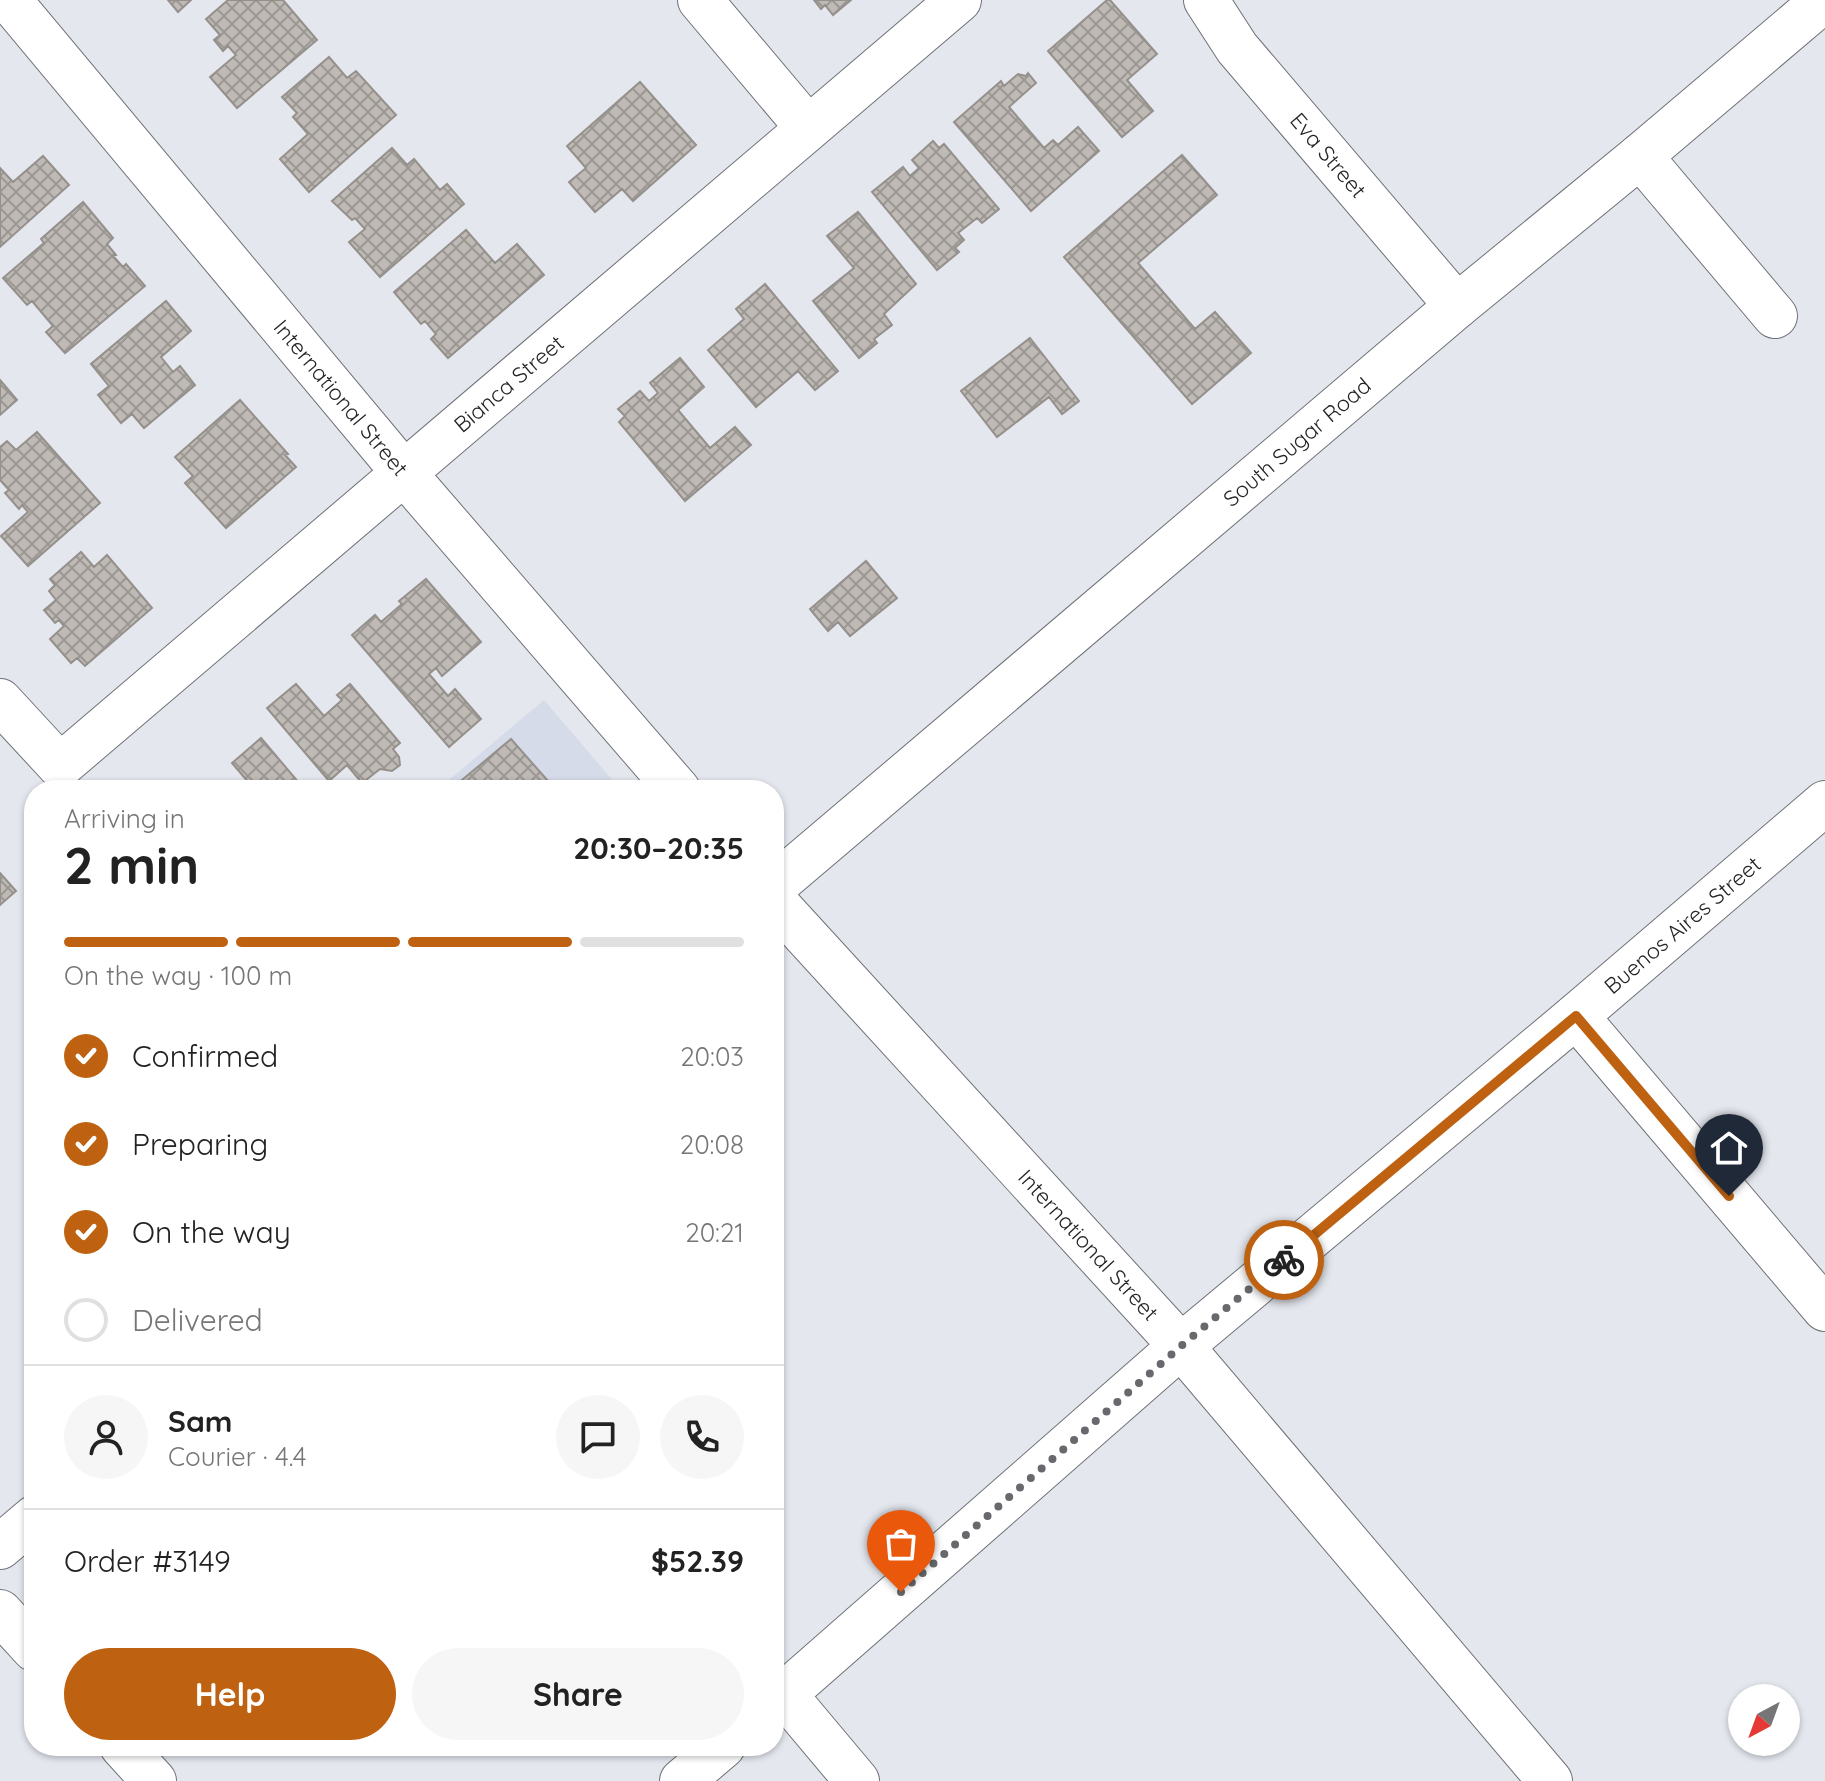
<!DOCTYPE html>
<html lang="en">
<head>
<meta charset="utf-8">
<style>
  body { margin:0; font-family:Quicksand,sans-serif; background:#f6f6f6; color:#222; height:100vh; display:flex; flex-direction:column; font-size:30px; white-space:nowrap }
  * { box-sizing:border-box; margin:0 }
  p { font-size:26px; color:#767676 }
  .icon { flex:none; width:44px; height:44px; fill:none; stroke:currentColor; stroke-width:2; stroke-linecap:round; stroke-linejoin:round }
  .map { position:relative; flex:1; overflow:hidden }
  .details { position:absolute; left:24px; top:780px; width:760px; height:976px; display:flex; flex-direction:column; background:#fff; border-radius:32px; box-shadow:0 2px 6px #0004 }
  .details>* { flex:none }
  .needle { width:52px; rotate:221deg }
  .fabs { position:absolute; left:1728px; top:1684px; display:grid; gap:16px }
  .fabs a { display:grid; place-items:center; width:72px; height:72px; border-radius:50%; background:#fff; box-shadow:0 2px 6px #0004; font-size:40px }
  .pin { position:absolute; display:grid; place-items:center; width:68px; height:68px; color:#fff; margin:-82px -34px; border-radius:50% 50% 50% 0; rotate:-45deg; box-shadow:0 0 8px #0007 }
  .pin .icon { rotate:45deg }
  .courier { position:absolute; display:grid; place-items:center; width:80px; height:80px; margin:-40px; border:6px solid #be6211; border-radius:50%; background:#fff; color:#222; box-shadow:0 2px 10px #0007 }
  .summary em { font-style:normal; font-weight:800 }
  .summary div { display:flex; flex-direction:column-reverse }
  .summary { display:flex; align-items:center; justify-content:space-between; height:136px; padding:0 40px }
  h1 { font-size:52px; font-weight:800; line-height:60px }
  .bar { display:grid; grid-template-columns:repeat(4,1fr); gap:12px 8px; align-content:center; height:96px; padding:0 40px }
  .bar i { height:10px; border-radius:6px; background:#e0e0e0 }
  .bar .active { background:#be6211 }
  .bar p { grid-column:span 4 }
  .line { display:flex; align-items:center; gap:20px; padding:0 40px; border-top:2px solid #e0e0e0 }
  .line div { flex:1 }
  .round { display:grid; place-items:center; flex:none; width:84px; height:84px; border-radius:42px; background:#f6f6f6 }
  ol { padding:0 40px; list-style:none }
  li { display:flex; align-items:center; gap:24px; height:88px }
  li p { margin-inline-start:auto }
  li .icon { padding:8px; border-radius:50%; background:#be6211; color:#fff; stroke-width:4 }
  li:last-child { color:#767676 }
  li i { width:44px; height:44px; border:4px solid #e0e0e0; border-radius:50% }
  .action { display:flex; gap:16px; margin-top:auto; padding:16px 40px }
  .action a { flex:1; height:92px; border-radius:48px; background:#be6211; color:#fff; font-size:32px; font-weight:800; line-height:92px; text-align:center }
  .action a+a { background:#f6f6f6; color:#222 }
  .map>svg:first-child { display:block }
</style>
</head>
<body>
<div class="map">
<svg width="1825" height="1781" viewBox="0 0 1825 1781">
  <defs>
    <pattern id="building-cross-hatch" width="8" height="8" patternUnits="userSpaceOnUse" patternTransform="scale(2)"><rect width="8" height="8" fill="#bfbab5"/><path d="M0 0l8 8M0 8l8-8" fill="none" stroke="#9b9793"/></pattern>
  </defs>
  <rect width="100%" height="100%" fill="#e4e7ee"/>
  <!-- built -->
  <path fill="#d5dbe9" d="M544 700 621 790H437Z"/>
  <!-- building -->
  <path fill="url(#building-cross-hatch)" stroke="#95908b" stroke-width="2" d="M168 0H191L178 12Z
    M228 0H283L317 40 237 108 210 77 236 55 228 46 223 51 214 40 220 35 206 19Z
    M814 0H851L833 15 825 5 821 9Z
    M1107 0H1110L1157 54 1127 80 1153 111 1122 137 1048 51Z
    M329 57 347 78 356 71 396 115 309 192 280 159 308 134 293 117 297 113 282 97Z
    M1028 73 1036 83 1009 107 1044 148 1053 140 1058 145 1078 127 1099 151 1031 211 954 122 1001 81 1004 86 1018 74 1026 76Z
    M640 82 696 145 633 201 622 189 595 212 569 182 586 168 567 146Z
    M933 141 939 148 944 144 999 209 982 223 977 218 958 233 964 240 955 248 959 252 937 270 872 192 903 167 910 176 919 168 912 160Z
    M392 148 407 165 414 159 440 190 447 184 464 204 380 277 349 242 365 229 355 218 352 220 332 201Z
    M1182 155 1217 195 1138 263 1195 329 1215 312 1251 353 1192 404 1064 257Z
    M43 156 69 185 0 247V168L13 182Z
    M83 202 113 238 107 244 116 255 113 256 123 267 126 264 145 286 65 353 46 332 53 326 32 301 27 305 3 278 44 243 41 239Z
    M858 212 916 284 884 314 892 325 874 339 877 343 859 358 813 301 854 268 827 236Z
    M466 230 495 263 517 244 544 275 448 358 431 339 436 334 425 321 421 324 394 292Z
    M765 284 838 371 815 390 798 371 756 407 708 350 744 319 736 309Z
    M166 301 191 331 161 357 173 372 180 366 195 385 144 428 132 414 121 423 98 395 109 386 91 364Z
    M1030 338 1079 401 1062 414 1049 397 997 437 961 391Z
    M680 358 704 387 678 410 710 448 735 427 751 445 685 501 619 422 625 416 618 409 640 391 649 401 658 393 650 383Z
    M0 380 17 400 0 415Z
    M240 400 288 454 285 455 296 467 226 528 185 483 193 476 175 457Z
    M37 432 100 503 28 566 1 536 28 512 22 505 19 509 5 493 9 490 0 480V447L7 441 16 450Z
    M81 552 94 567 107 555 152 608 85 666 77 658 71 663 50 639 64 626 59 620 55 623 44 610 56 600 49 591 55 585 50 579Z
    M866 561 897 598 850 636 838 622 828 631 810 609Z
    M426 579 481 642 442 676 436 668 429 674 448 696 455 689 481 719 449 747 352 635 375 615 381 622 402 604 399 601Z
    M296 684 324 716 342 700 337 695 350 684 400 743 393 749 399 757 400 765 392 771 380 769 362 783 347 765 329 781 267 708Z
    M261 738 305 790H255L232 763Z
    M511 739 548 781 537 790H450Z
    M0 873 16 891 0 905Z"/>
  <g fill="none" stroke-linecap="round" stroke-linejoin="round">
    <defs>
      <g id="minor">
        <path id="s1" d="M9 0 404 473 678 790"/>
        <path d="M700 0 808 128"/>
        <path id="s2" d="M1206 0 1237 48 1457 306"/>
        <path d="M1640 156 1775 316"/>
        <path id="s3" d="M0 701 60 766 959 0"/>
        <path id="s4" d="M774 901 1181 1346 1550 1781"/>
        <path d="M1576 1016 1825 1309"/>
        <path d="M0 1612 34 1649"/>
        <path d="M784 1694 857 1781"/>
        <path id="s5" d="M774 1703 1181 1346 1576 1016 1825 803"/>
        <path d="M122 1746 154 1781"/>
        <path d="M682 1781 723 1746"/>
      </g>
      <g id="major">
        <path id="s6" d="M774 886 1457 306 1640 156 1824 0"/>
        <path d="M0 1547 34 1518"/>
      </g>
    </defs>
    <!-- minor casing -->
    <use href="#minor" stroke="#6e7177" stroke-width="46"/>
    <!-- major casing -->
    <use href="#major" stroke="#6e7177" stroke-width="46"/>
    <!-- minor -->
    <use href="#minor" stroke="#fff" stroke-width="44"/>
    <!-- major -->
    <use href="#major" stroke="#fff" stroke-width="44"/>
  </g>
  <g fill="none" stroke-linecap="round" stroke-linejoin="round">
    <!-- done -->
    <path stroke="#67696d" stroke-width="8" stroke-dasharray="0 14.4" d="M901 1592 1181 1346 1284 1260"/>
    <!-- route -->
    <path stroke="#be6211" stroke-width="10" d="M1284 1260 1576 1016 1729 1196"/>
  </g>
  <g text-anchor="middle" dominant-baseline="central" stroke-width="6" stroke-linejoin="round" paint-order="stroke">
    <!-- street labels -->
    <g font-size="22" fill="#242528" stroke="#fff">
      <text stroke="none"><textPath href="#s2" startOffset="198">Eva Street</textPath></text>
      <text stroke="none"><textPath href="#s3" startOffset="678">Bianca Street</textPath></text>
      <text stroke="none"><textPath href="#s1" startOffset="518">International Street</textPath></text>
      <text stroke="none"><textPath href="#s6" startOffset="686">South Sugar Road</textPath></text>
      <text stroke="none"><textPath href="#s5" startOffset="1196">Buenos Aires Street</textPath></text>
      <text stroke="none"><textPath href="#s4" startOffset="466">International Street</textPath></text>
    </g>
  </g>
</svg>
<div class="fabs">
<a><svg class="needle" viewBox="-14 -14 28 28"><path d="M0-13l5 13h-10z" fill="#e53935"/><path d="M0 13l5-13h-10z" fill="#767676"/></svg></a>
</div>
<div class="pin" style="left:901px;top:1592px;background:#ea580c"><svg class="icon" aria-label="bag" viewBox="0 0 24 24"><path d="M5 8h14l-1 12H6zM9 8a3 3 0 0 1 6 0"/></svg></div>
<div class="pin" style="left:1729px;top:1196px;background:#1f2937"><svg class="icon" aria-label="home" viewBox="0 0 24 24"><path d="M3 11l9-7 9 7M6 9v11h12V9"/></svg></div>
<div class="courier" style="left:1284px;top:1260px"><svg class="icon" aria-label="bike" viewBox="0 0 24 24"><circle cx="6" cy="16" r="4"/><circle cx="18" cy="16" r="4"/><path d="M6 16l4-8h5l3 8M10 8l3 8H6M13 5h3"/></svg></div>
<section class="details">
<div class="summary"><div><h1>2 min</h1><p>Arriving in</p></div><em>20:30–20:35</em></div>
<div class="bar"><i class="active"></i><i class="active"></i><i class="active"></i><i></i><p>On the way · 100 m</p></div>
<ol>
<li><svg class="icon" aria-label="check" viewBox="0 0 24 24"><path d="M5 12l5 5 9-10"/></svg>Confirmed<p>20:03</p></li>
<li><svg class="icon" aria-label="check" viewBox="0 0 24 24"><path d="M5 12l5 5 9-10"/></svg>Preparing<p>20:08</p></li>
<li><svg class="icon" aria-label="check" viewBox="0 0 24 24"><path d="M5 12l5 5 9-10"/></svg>On the way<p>20:21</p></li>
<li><i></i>Delivered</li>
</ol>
<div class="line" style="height:144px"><a class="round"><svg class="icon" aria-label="person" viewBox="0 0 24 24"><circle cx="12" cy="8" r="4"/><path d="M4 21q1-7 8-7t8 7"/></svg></a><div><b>Sam</b><p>Courier · 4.4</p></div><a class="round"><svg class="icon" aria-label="chat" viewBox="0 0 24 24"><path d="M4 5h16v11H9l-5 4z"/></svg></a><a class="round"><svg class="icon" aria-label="phone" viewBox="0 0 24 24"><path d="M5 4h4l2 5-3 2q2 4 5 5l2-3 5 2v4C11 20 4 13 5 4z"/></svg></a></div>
<div class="line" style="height:104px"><div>Order #3149</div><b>$52.39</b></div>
<div class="action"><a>Help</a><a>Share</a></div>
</section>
</div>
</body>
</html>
